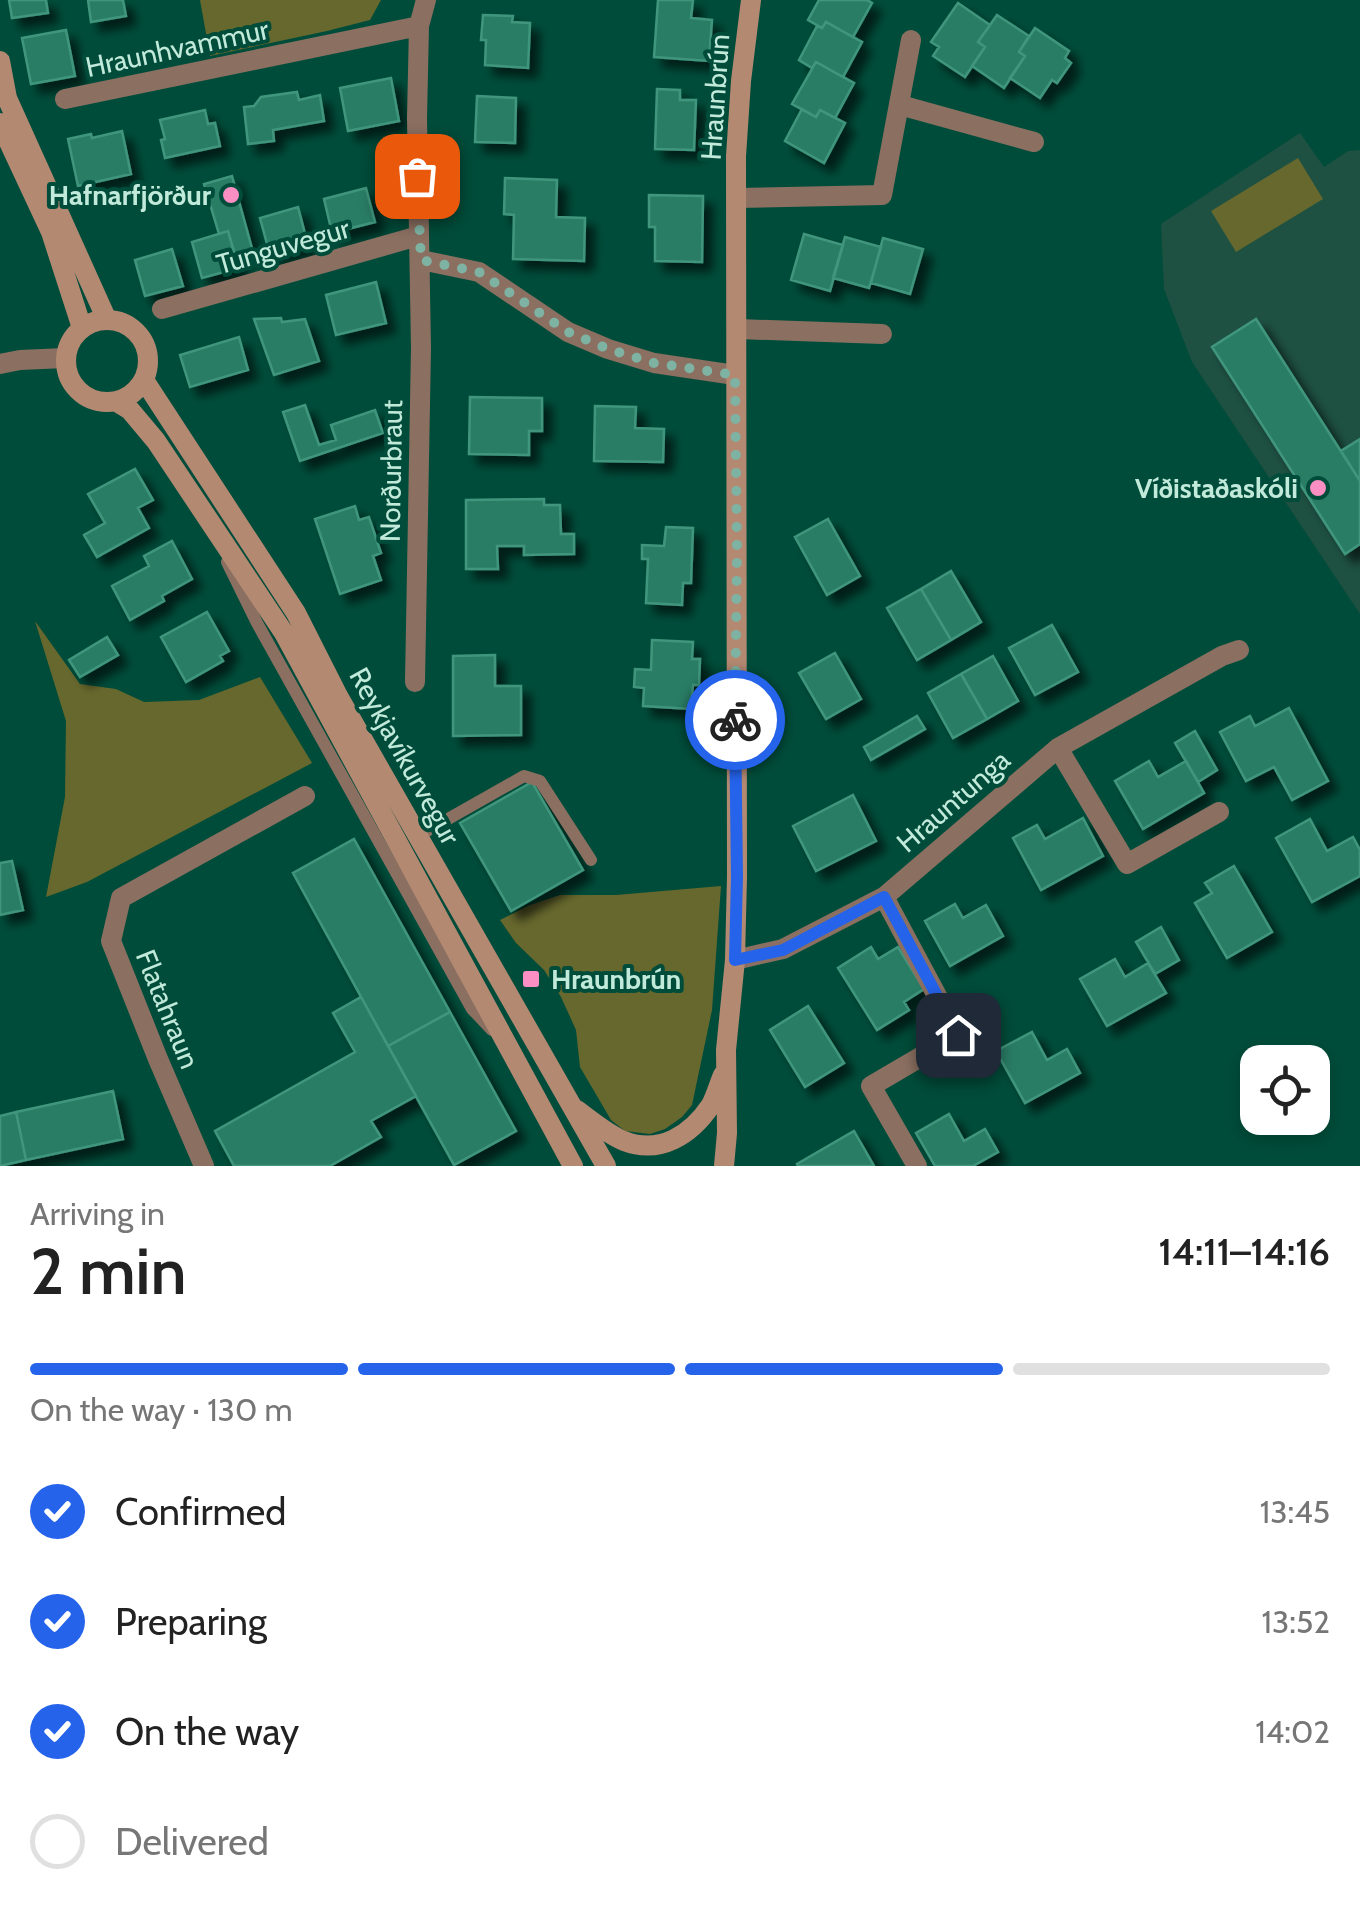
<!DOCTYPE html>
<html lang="en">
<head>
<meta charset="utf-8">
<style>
  body { margin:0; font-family:Cabin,sans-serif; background:#f2f2f2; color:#222; height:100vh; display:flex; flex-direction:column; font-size:38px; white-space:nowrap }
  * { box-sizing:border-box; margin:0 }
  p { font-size:32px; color:#767676 }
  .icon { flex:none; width:55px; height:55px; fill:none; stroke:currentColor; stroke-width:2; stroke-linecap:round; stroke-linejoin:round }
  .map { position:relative; height:1166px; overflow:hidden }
  .details { display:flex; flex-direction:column; background:#fff; flex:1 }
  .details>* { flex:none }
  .controls { position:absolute; left:1240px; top:1045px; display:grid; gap:20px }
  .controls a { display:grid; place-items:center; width:90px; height:90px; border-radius:20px; background:#fff; box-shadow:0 5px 15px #0003; font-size:50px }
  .pin { position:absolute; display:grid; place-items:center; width:85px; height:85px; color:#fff; margin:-42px; border-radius:20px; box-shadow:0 5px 15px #0006 }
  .courier { position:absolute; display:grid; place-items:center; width:100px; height:100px; margin:-50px; border:8px solid #2563eb; border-radius:50%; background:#fff; color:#222; box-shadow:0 2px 12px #0007 }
  .headline em { font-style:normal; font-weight:600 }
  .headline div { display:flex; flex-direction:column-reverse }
  .headline { display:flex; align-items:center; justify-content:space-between; height:170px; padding:0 30px }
  h1 { font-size:65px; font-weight:600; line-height:75px }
  .bar { display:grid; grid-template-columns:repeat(4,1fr); gap:15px 10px; align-content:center; height:120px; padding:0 30px }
  .bar i { height:12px; border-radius:8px; background:#e0e0e0 }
  .bar .selected { background:#2563eb }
  .bar p { grid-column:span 4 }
  ol { padding:0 30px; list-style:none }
  li { display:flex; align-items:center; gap:30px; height:110px }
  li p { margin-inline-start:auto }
  li .icon { padding:10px; border-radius:50%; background:#2563eb; color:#fff; stroke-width:4 }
  li:last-child { color:#767676 }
  li i { width:55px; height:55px; border:5px solid #e0e0e0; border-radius:50% }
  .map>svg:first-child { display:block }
</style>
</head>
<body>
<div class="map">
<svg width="1360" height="1166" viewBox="0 0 1360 1166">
  <defs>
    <filter id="shadow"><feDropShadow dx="9" dy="9" stdDeviation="5" flood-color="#0009"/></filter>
  </defs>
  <rect width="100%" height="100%" fill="#004c3a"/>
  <!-- built -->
  <path fill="#1e5142" d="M1300 133 1324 167 1348 151 1360 150V614L1192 362 1164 289 1161 224Z"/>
  <!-- green -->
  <path fill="#66682d" d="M200 0H381L370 20 327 31 210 56Z
    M1298 158 1323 199 1236 252 1211 211Z
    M35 621 80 684 116 689 144 702 199 700 260 677 312 763 87 882 46 897 65 797 66 721Z
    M721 886 712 1010 692 1105 682 1117 665 1129 650 1134 625 1131 611 1120 580 1067 576 1030 561 997 544 970 516 943 500 920 530 905 560 895H616Z"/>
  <!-- building -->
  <path fill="#2b7d65" stroke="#41967c" stroke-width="2.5" filter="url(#shadow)" d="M9 0H46L48 13 12 18Z
    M88 0H123L126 16 91 22Z
    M658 0H693L691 18 712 20 709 61 654 57Z
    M819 0H867L872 3 853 37 826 22 822 28 808 20Z
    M958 3 990 25 978 42 985 47 965 77 933 56 939 47 931 42Z
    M483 15 513 16 512 22 530 23 528 68 485 65 486 40H481Z
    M997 15 1029 36 1019 52 1025 56 1004 88 972 66 985 47 978 42Z
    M826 22 862 42 843 77 816 62 812 68 799 60 817 26 822 28Z
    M1035 28 1069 51 1065 58 1071 63 1057 83 1052 80 1040 98 1010 78 1025 56 1019 52Z
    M66 30 75 76 31 84 22 38Z
    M816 62 854 83 835 118 820 110 816 117 792 104Z
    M391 78 399 121 348 131 340 88Z
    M657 89 680 90V100H696L694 150 655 149Z
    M297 92 299 100 320 95 324 121 273 130 274 141 248 144 244 107 254 106 261 97Z
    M477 96 516 98 515 143 475 142Z
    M802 109 816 117 820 110 845 123 824 163 785 141Z
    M205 110 208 124 215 123 220 146 165 158 161 140 165 139 160 120Z
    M122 131 131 174 78 186 68 139 91 134 92 138Z
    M232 176 253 252 235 256 228 231 219 234 204 184Z
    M505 178 557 180 556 217 585 218 584 261 513 259 514 215 504 214Z
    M366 188 375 222 332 233 324 199Z
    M649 195 703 196 702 262 655 261V227H649Z
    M298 207 308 245 270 255 260 218Z
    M228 231 239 268 202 278 192 242Z
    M804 234 843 245 830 291 791 280Z
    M845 237 881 247 869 288 833 278Z
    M883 238 923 249 910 294 871 283Z
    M172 249 183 286 145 296 135 260Z
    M376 282 386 323 336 335 326 295Z
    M281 318 282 322 305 319 319 361 274 375 254 319Z
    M1256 319 1360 481V544L1345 554 1212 347Z
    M239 337 248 370 190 387 180 355Z
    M470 397 542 398V431H529V455L469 454Z
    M305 405 319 445 336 440 331 425 375 410 383 433 300 461 283 412Z
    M595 406 636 407 635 428 664 429 663 462 594 461Z
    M1360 439V481L1341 451Z
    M135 469 153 500 138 508 149 528 97 557 84 535 105 523 88 494Z
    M544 499V505H560L561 534H574V554L524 555V546H497L498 569H466V500Z
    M355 506 359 520 369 517 381 553 373 556 381 580 340 594 315 519Z
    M828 519 860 576 827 595 795 537Z
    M666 527 693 528 691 583H683L682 605 646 603 648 559H642V545L664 546Z
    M172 541 192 579 162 596 164 601 130 620 112 586 149 566 144 556Z
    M951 571 981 622 951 640 921 589Z
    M921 589 951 640 917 660 887 608Z
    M207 612 229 651 220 656 223 661 186 682 161 637Z
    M1052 625 1078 672 1035 695 1009 648Z
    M107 637 118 655 80 677 69 660Z
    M652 640 693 642 692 659H700L699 685H693L691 709 643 706 644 688 634 687 635 669 651 670Z
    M835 653 861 699 826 719 799 673Z
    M495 655V686H521V735L453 736V656Z
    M993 656 1018 701 987 719 961 674Z
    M961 674 987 719 953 738 928 693Z
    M1289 708 1328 781 1292 800 1274 767 1246 781 1220 732 1250 716 1255 726Z
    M917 716 925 729 871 760 864 747Z
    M1195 731 1217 770 1198 782 1175 743Z
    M1149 761 1158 777 1186 761 1204 793 1143 829 1115 781Z
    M532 782 583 870 511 911 460 823Z
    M853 795 876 841 816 871 793 826Z
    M1083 818 1103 856 1041 890 1013 838 1037 825 1045 839Z
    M1310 819 1327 851 1353 837 1360 850V876L1312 902 1276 838Z
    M354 839 450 1012 388 1046 293 873Z
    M12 861 23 910 0 915V863Z
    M1234 866 1272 932 1227 958 1195 903 1212 893 1205 883Z
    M955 904 963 918 986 905 1003 936 950 966 925 921Z
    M1161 927 1179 960 1155 974 1136 942Z
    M871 947 878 959 898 947 924 989 904 1002 909 1010 877 1030 838 968Z
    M1115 959 1125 977 1148 963 1166 993 1107 1026 1080 979Z
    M361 997 416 1096 371 1121 381 1137 330 1166H234L215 1131 355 1052 333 1013Z
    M808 1006 844 1063 805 1087 770 1030Z
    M450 1012 516 1131 454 1165 388 1046Z
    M1032 1032 1047 1060 1067 1049 1080 1073 1025 1103 996 1051Z
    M113 1091 123 1139 26 1160 16 1112Z
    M16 1112 26 1160 0 1166V1116Z
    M949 1114 964 1141 985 1129 998 1152 973 1166H935L916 1133Z
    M854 1131 874 1166H798L797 1164Z"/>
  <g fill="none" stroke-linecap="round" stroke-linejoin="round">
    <!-- lane -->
    <path stroke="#8b7061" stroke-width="12" d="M227 562 257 623 472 1009 492 1030
      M418 836 524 776 540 781 591 860"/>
    <!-- street -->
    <path stroke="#8b7061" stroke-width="20" d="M65 99 419 26
      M900 105 1034 142
      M737 198 882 195 911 40
      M421 260 479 272 568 332 608 349 654 363 735 375
      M162 309 418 236
      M738 329 882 334
      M0 364 20 360 65 358
      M415 682 421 348 417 118 419 26 426 0
      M1058 748 1127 864 1219 812
      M884 897 958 1035 871 1086 917 1166
      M735 960 783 949 884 897 1058 748 1222 656 1239 650
      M204 1166 158 1059 111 941 121 898 305 796"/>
    <!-- secondary -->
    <path stroke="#b48972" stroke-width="20" d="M0 61 7 98 107 320
      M0 123 51 232 82 328
      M66 361a41 41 0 1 1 82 0a41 41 0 1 1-82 0Z
      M144 380 296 613 338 696 606 1166
      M117 402 130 410 156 441 284 633 573 1166
      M577 1110C592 1121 607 1134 624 1141 660 1155 691 1135 711 1105 716 1096 719 1084 723 1075
      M724 1166 727 1133 726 1050 735 960 737 876 736 156 741 81 751 0"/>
  </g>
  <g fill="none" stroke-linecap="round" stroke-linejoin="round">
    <!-- done -->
    <path stroke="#7eb3a3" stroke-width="10" stroke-dasharray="0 18" d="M417 176 421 260 479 272 568 332 608 349 654 363 735 375 737 554 735 720"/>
    <!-- route -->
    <path stroke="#2563eb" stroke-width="12" d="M735 720 737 876 735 960 783 950 884 897 958 1035"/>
  </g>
  <!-- markers -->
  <g fill="#fb8fc4" stroke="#004c3a" stroke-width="4">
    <circle cx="231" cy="195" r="10"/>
    <circle cx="1318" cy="488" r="10"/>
    <rect x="521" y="969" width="20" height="20" rx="5"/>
  </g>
  <g text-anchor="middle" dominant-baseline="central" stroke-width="8" stroke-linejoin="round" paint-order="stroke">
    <!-- street labels -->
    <g font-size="28" fill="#c2eadb" stroke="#004c3a">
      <text transform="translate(177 48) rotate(-12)">Hraunhvammur</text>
      <text transform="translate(715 97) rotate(-86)">Hraunbrún</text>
      <text transform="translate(283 246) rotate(-16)">Tunguvegur</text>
      <text transform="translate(391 471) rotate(-89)">Norðurbraut</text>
      <text transform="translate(405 756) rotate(61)">Reykjavíkurvegur</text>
      <text transform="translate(953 801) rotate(-41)">Hrauntunga</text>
      <text transform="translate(168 1009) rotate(68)">Flatahraun</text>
    </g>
    <!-- poi labels -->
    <g font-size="28" font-weight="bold" fill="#c2eadb" stroke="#004c3a" text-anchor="end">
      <text x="211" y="195">Hafnarfjörður</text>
      <text x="1298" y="488">Víðistaðaskóli</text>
      <text x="551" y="979" text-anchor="start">Hraunbrún</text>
    </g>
  </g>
</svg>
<div class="controls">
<a><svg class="icon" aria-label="locate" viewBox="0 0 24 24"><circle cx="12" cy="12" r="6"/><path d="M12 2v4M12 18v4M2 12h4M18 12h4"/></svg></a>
</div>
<div class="pin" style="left:417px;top:176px;background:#ea580c"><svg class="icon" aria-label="bag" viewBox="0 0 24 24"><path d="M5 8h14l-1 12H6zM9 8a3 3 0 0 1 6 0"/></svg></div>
<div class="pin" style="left:958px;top:1035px;background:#1f2937"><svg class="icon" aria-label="home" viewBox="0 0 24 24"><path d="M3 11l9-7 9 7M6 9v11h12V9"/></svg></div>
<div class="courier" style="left:735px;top:720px"><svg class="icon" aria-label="bike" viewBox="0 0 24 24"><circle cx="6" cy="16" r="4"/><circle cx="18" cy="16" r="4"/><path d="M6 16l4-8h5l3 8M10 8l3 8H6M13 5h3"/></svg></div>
</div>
<section class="details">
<div class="headline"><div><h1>2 min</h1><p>Arriving in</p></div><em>14:11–14:16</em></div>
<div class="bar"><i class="selected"></i><i class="selected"></i><i class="selected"></i><i></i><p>On the way · 130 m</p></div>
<ol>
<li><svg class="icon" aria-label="check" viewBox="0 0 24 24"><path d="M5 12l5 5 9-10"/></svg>Confirmed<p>13:45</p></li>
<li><svg class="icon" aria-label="check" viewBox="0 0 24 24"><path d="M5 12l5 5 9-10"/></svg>Preparing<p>13:52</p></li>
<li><svg class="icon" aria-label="check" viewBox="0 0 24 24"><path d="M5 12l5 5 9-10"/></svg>On the way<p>14:02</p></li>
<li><i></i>Delivered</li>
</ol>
</section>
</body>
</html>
